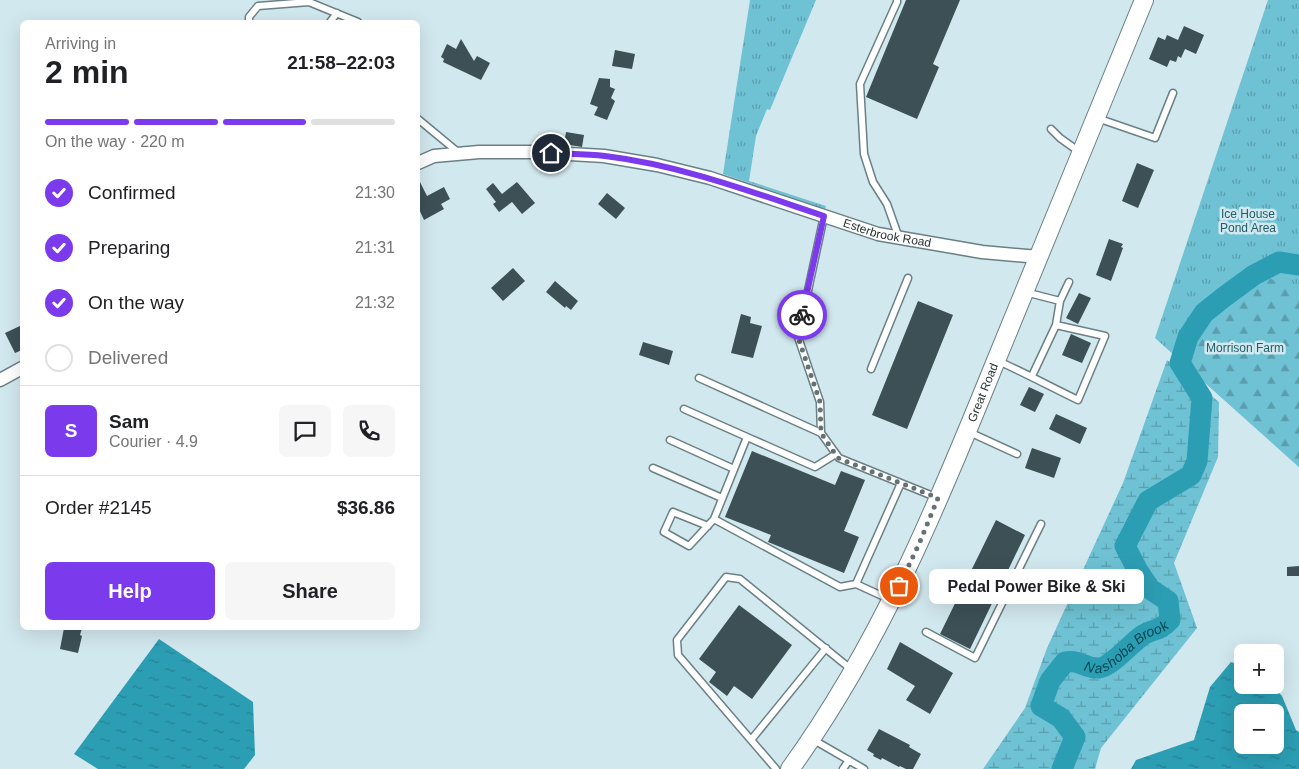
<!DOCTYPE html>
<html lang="en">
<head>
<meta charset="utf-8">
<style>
  body { margin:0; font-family:Arial,sans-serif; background:#f6f6f6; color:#202124; height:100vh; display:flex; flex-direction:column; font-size:19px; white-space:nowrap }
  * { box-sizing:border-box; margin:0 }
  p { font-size:16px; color:#757577 }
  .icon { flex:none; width:28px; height:28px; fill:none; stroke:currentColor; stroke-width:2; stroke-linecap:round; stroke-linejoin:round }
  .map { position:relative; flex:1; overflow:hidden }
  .details { position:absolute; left:20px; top:20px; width:400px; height:610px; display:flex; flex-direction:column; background:#fff; border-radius:8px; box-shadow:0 5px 20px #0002 }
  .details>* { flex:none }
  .controls { position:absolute; left:1234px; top:644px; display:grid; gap:10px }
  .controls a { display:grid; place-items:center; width:50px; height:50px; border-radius:8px; background:#fff; box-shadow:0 5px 20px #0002; font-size:25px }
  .pin { position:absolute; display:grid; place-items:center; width:42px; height:42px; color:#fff; margin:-21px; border:2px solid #fff; border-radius:50%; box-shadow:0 1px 5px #0007 }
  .courier { position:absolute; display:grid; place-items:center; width:50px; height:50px; margin:-25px; border:4px solid #7c3aed; border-radius:50%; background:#fff; color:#222; box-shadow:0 1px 6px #0007 }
  .bubble { position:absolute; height:35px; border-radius:8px; background:#fff; box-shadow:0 5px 20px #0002; font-size:16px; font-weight:700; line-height:35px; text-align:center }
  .headline em { font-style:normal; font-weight:700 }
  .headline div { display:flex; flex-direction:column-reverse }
  .headline { display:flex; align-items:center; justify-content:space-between; height:85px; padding:0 25px }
  h1 { font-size:32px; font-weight:700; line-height:38px }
  .bar { display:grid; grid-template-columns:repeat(4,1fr); gap:8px 5px; align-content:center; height:60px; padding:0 25px }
  .bar i { height:6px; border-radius:4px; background:#e0e0e0 }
  .bar .active { background:#7c3aed }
  .bar p { grid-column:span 4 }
  .line { display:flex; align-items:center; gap:12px; padding:0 25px; border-top:1px solid #e0e0e0 }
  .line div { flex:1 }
  .round { display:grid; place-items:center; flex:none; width:52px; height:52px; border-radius:8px; background:#f6f6f6 }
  ol { padding:0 25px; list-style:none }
  li { display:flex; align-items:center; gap:15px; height:55px }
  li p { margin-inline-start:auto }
  li .icon { padding:5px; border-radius:50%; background:#7c3aed; color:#fff; stroke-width:4 }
  li:last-child { color:#757577 }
  li i { width:28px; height:28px; border:2px solid #e0e0e0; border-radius:50% }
  .button { display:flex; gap:10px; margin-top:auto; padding:10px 25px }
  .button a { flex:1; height:58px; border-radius:8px; background:#7c3aed; color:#fff; font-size:20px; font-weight:700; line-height:58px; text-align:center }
  .button a+a { background:#f6f6f6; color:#202124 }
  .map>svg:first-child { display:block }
</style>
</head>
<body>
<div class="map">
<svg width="1299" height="769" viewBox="0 0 1299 769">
  <defs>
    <pattern id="grass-tufts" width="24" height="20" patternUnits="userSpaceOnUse" patternTransform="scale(1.25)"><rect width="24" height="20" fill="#6ec2d4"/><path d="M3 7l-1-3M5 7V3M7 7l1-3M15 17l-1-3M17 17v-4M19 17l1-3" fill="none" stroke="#5a9ead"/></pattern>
    <pattern id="forest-firs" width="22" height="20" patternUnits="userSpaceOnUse" patternTransform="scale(1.25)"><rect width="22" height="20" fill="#6ec2d4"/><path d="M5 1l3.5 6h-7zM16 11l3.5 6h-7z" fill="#5a9ead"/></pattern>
    <pattern id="wetland-marsh" width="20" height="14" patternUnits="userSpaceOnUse" patternTransform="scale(1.25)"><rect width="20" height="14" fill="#6ec2d4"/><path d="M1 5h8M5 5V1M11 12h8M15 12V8" fill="none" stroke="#5a9ead"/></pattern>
    <pattern id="water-ripples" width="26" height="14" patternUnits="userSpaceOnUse" patternTransform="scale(1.25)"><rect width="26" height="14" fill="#2c9eb4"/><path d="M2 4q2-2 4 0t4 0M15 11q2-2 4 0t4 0" fill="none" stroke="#268193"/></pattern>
  </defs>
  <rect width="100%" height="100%" fill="#d1e8ee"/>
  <!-- grass -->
  <path fill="url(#grass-tufts)" d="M750 0H816L770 110 767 109 756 136 749 181 826 206 825 209 723 174Z
    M1268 0H1299V467L1155 338Z"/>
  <!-- forest -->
  <path fill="url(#forest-firs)" d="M1266 277 1299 290V467L1184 364 1195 337 1211 313Z"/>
  <!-- wetland -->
  <path fill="url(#wetland-marsh)" d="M1167 360 1219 402 1218 457 1174 563 1197 628 1101 748 1095 769H983L1025 708 1047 648 1123 483Z"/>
  <!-- water -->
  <path fill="url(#water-ripples)" fill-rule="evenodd" d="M159 639 253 702 255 755 244 769H98L74 754Z
    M1231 662 1242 666V685H1272L1282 696 1296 730 1299 732V769H1131L1136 760 1194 740 1210 687ZM1242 712H1275V745H1242Z"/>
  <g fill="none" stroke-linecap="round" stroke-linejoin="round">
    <!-- river -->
    <path stroke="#2c9eb4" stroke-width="21" id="s1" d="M1062 769 1075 737 1061 718 1041 706 1050 681 1065 662C1080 659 1085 669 1099 668 1111 667 1131 643 1143 635 1154 628 1159 632 1170 620L1168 601 1150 589 1138 571 1125 546 1148 501 1191 475 1197 461 1202 398 1180 363 1188 337 1204 313 1224 297 1254 275 1279 262 1299 265"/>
  </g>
  <!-- building -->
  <path fill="#3c5055" d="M906 0H960L933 64 939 67 917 119 866 97Z
    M1184 26 1204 35 1196 54 1185 49 1181 58 1178 56 1176 62 1170 60 1167 67 1149 59 1158 37 1165 40 1167 35 1178 40Z
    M461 39 474 61 477 56 490 63 481 80 443 62 444 59 441 57 447 44 456 49Z
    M615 50 635 54 632 69 612 66Z
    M599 78 610 79V87L615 89 611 98 615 101 607 120 594 115 598 107 590 104Z
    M566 132 584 135 582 147 564 144Z
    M1137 163 1154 170 1138 208 1122 201Z
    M418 178 427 196 444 187 450 199 441 204 444 209 424 220 418 207Z
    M517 182 535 203 522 214 512 202 499 212 493 204 496 202 486 189 493 183 502 194Z
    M607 193 625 208 616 219 598 204Z
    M1109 239 1123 244 1121 247 1123 248 1111 281 1096 275Z
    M513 268 525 281 503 301 491 288Z
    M555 281 578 301 571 310 566 306 565 308 546 292Z
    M1079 293 1091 298 1078 324 1066 318Z
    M918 301 953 315 907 429 872 415Z
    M741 314 751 317 750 323 762 326 753 358 731 353Z
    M22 325V350L15 353 5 333Z
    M1071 334 1091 343 1082 363 1062 355Z
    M643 342 673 351 669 365 639 355Z
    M1029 387 1044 394 1035 412 1020 405Z
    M1056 414 1087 428 1080 444 1049 429Z
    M1032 448 1061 458 1054 478 1025 468Z
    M752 451 835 485 841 471 865 480 844 531 859 537 844 573 768 542 771 535 725 517Z
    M996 520 1025 535 970 649 940 634Z
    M1299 566V576H1287V567Z
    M739 605 792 645 752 699 734 686 727 696 709 682 716 672 699 659Z
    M64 628H82L80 635 82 636 78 653 60 649Z
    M900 642 953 673 930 714 906 700 915 686 887 669Z
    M879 729 910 745 909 747 921 754 913 769H906L900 766 899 767 882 758 881 760 873 756 874 754 867 750Z"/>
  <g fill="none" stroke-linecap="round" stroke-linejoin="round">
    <defs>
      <path id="lane" d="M897 0V2L860 84 864 154 873 182 887 204 899 238
        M249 22V17L258 6 309 2 358 22
        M330 22 337 13
        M1097 118 1155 138 1173 93
        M418 119 459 153
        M1051 129 1060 138 1081 153
        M824 216 798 337 820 402 821 433 839 458 938 498
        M1025 292 1060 301
        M996 360C1025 373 1051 387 1078 400L1105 336 1056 325
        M871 369 908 278
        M1032 376 1056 325 1060 301 1069 282
        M699 378 821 433
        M684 409 747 437
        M969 432 1017 454
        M670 440 734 469
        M836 454 815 467 747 437 714 519 840 587 856 584
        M653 468 722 498
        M708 526 673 512 664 532 689 546 714 519
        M891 600 856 584 901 483
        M926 632 975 658 1041 524
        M812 739 864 769
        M751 740 826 648
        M776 769 678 655 677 640 726 577 740 579 852 670
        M843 769 849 760"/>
      <g id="street">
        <path id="s2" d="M418 163 434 156 479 152H535L604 156 657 165 710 178 878 234 982 252 1039 257"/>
        <path d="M0 380 22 368"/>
      </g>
      <g id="secondary">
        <path id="s3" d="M790 769C880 645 938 504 995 363 1045 242 1094 121 1144 0"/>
      </g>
    </defs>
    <!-- lane casing -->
    <use href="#lane" stroke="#6a8085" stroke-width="9"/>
    <!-- street casing -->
    <use href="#street" stroke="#6a8085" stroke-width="15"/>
    <!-- secondary casing -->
    <use href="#secondary" stroke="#6a8085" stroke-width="20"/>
    <!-- lane -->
    <use href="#lane" stroke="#fff" stroke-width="6"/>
    <!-- street -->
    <use href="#street" stroke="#fff" stroke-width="12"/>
    <!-- secondary -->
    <use href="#secondary" stroke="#fff" stroke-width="18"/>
  </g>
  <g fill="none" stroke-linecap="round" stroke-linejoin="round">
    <!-- done -->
    <path stroke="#647275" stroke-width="5" stroke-dasharray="0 9" d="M802 315 798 337 820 402 821 433 838 458 938 498 919 544 899 586"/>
    <!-- route -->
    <path stroke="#7c3aed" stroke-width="6" d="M551 153C569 154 587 154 605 156 680 165 752 192 824 216L802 315"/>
  </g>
  <g text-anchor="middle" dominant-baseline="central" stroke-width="5" stroke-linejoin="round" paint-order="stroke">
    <!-- park labels -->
    <g font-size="12" fill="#225d69" stroke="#d1e8ee">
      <text x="1248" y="214">Ice House<tspan x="1248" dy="14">Pond Area</tspan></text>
      <text x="1245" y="348">Morrison Farm</text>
    </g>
    <!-- street labels -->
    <g font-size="12" fill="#293234" stroke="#d1e8ee">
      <text stroke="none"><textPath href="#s2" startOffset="482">Esterbrook Road</textPath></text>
      <text stroke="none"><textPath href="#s3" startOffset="424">Great Road</textPath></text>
    </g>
    <!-- water labels -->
    <g font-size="14" font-style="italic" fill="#024652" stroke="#d1e8ee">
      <text stroke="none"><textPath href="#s1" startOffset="201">Nashoba Brook</textPath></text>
    </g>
  </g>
</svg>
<div class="controls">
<a>+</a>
<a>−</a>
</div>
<div class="pin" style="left:899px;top:586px;background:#ea580c"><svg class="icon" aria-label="bag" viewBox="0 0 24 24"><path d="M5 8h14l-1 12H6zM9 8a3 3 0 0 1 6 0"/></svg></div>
<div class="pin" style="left:551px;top:153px;background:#1f2937"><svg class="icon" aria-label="home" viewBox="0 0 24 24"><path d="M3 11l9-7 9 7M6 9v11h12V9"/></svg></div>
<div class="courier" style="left:802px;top:315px"><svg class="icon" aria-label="bike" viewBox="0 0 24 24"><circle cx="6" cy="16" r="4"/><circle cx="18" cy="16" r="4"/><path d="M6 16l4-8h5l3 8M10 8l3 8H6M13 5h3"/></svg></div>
<div class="bubble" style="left:929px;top:569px;width:215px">Pedal Power Bike &amp; Ski</div>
<section class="details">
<div class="headline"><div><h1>2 min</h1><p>Arriving in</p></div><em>21:58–22:03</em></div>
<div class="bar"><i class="active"></i><i class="active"></i><i class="active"></i><i></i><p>On the way · 220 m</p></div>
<ol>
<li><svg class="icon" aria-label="check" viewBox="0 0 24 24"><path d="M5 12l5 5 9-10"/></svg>Confirmed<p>21:30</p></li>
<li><svg class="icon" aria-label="check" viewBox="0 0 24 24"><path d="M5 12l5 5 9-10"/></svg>Preparing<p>21:31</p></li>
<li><svg class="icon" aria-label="check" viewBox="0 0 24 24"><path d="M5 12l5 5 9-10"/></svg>On the way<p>21:32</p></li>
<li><i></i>Delivered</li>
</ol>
<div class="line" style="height:90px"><b class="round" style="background:#7c3aed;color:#fff">S</b><div><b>Sam</b><p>Courier · 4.9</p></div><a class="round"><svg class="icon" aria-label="chat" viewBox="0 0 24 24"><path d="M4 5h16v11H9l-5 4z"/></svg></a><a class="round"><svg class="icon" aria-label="phone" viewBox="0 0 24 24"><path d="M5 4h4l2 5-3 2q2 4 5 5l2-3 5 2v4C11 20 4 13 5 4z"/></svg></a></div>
<div class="line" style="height:65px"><div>Order #2145</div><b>$36.86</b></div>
<div class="button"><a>Help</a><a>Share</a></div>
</section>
</div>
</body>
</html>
